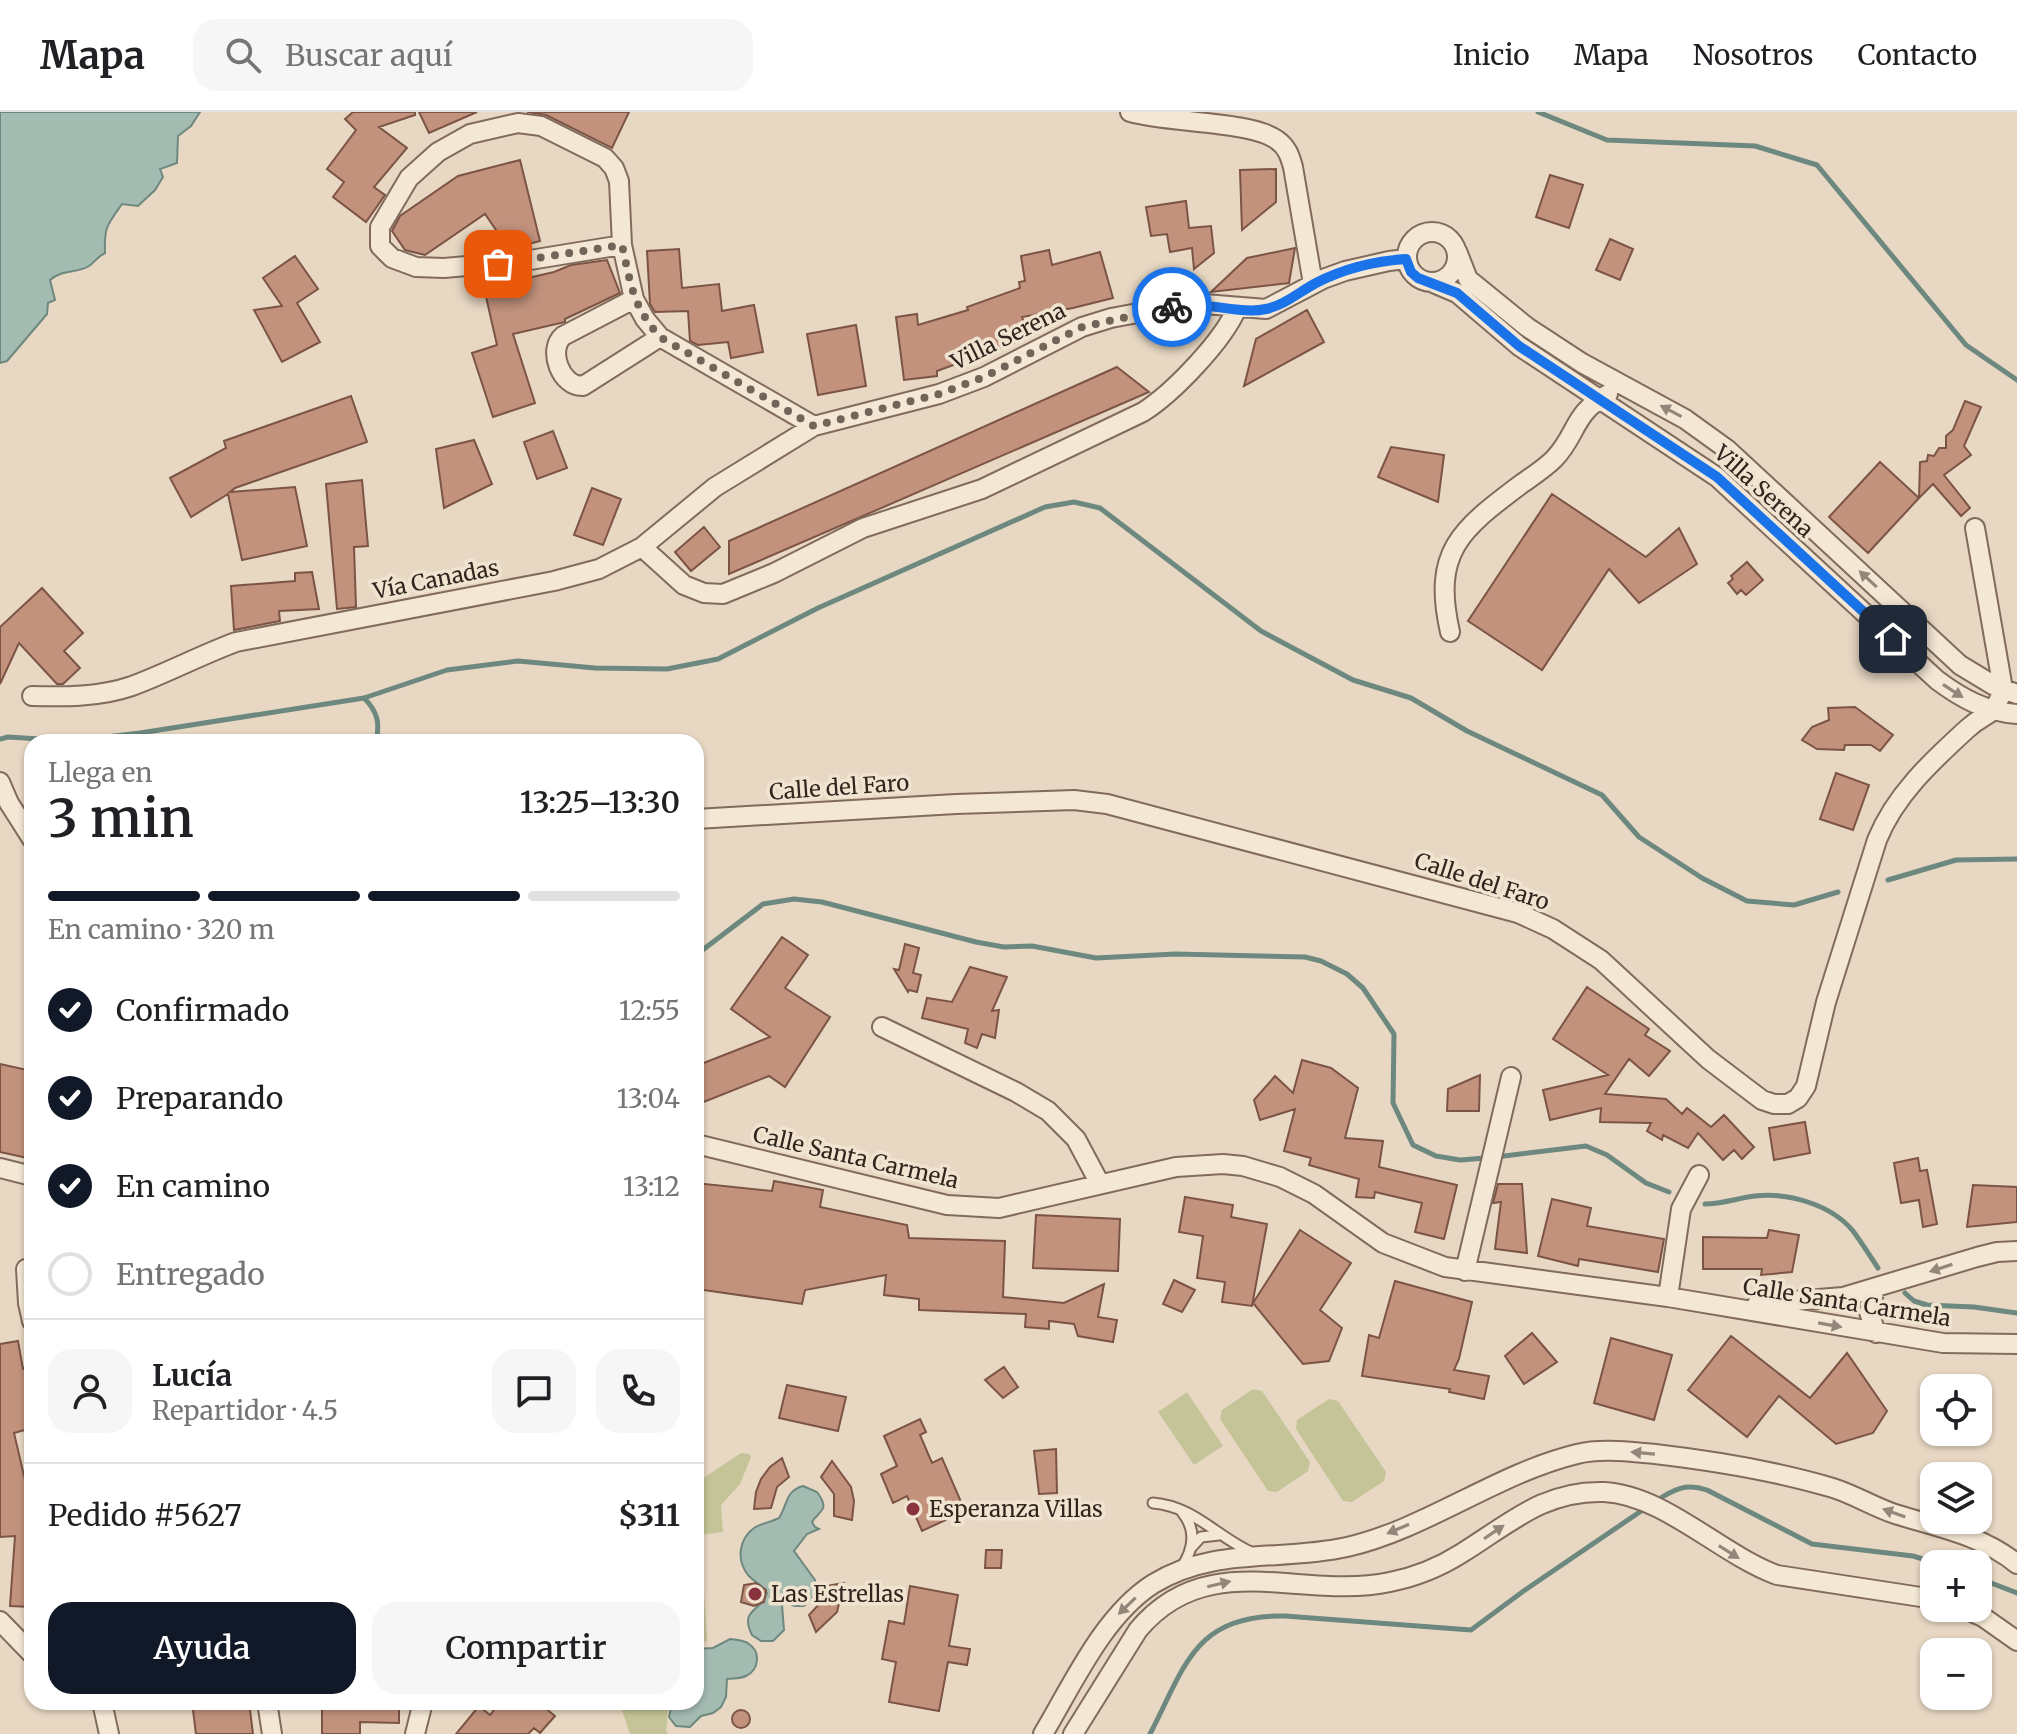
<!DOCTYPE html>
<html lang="es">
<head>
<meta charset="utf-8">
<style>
  body { margin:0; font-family:Merriweather,serif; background:#f6f6f6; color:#202124; height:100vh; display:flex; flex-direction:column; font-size:30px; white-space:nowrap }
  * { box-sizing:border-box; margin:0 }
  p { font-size:26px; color:#757577 }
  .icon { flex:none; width:44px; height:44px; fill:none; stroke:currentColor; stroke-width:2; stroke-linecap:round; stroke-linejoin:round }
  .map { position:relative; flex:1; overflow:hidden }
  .details { position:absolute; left:24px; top:622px; width:680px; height:976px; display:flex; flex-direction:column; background:#fff; border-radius:24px; box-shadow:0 2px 6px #0004 }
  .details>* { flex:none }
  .fabs { position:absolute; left:1920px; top:1262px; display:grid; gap:16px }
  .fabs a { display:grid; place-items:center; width:72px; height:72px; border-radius:16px; background:#fff; box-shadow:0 2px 6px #0004; font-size:40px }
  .pin { position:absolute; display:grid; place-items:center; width:68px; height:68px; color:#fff; margin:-34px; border-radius:16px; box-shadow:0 4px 12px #0006 }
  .courier { position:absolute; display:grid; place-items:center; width:80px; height:80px; margin:-40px; border:6px solid #1a73e8; border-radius:50%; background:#fff; color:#222; box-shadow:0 2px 10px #0007 }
  .headline em { font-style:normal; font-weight:600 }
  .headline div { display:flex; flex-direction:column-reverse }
  .headline { display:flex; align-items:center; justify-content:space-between; height:136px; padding:0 24px }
  h1 { font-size:52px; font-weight:600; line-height:60px }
  .bar { display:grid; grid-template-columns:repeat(4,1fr); gap:12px 8px; align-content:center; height:96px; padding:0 24px }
  .bar i { height:10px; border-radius:6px; background:#e0e0e0 }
  .bar .active { background:#111827 }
  .bar p { grid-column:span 4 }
  .line { display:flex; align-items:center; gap:20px; padding:0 24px; border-top:2px solid #e0e0e0 }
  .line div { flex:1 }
  .round { display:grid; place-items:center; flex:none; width:84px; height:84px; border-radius:24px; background:#f6f6f6 }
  ol { padding:0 24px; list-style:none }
  li { display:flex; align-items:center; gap:24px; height:88px }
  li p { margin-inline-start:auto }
  li .icon { padding:8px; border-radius:50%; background:#111827; color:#fff; stroke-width:4 }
  li:last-child { color:#757577 }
  li i { width:44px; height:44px; border:4px solid #e0e0e0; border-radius:50% }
  .primary-button { display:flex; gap:16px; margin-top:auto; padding:16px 24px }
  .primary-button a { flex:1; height:92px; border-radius:24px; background:#111827; color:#fff; font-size:32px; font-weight:600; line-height:92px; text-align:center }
  .primary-button a+a { background:#f6f6f6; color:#202124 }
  header { display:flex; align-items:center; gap:48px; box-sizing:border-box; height:112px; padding:0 40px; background:#fff; border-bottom:2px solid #e0e0e0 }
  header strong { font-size:38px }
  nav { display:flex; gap:44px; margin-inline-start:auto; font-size:28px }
  .search { width:560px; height:72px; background:#f6f6f6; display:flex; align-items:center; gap:20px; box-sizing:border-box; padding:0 28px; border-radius:24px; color:#757577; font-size:30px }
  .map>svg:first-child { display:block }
</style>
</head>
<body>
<header>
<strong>Mapa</strong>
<div class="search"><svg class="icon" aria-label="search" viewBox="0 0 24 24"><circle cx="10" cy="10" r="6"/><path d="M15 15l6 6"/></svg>Buscar aquí</div>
<nav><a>Inicio</a><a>Mapa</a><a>Nosotros</a><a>Contacto</a></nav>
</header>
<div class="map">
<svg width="2017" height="1622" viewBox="0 0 2017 1622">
  <rect width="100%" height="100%" fill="#e8d8c3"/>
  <!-- green -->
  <path fill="#c4c498" d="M1253 1277 1262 1279 1310 1350 1308 1359 1277 1380 1268 1379 1220 1307 1222 1298Z
    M1187 1280 1223 1334 1194 1353 1158 1300Z
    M1329 1287 1338 1289 1386 1360 1384 1369 1352 1390 1343 1389 1296 1317 1297 1308Z
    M741 1341 749 1342 751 1345 740 1372 721 1393 723 1420 700 1423 707 1529 696 1531V1371Z
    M619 1590H670C665 1600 669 1608 666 1618L668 1622H630Z"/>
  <!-- water -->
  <path fill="#a4bbb2" stroke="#6d887e" stroke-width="2" d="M0 0H200L191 14 178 24 177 51 160 57 163 65 155 78 138 94 122 92C107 113 104 115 105 141 97 145 95 150 89 154 76 162 62 157 50 168L55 188 48 191 47 202 7 249 0 251Z
    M803 1374 817 1380C831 1399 819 1398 812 1410L815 1415 819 1417 807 1422 794 1439 815 1468V1483L804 1494H794L788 1490 782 1493 784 1518 773 1529H761L752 1523C739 1497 761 1500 767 1481 762 1472 755 1471 748 1463 736 1448 739 1427 754 1416 762 1411 771 1410 779 1406 788 1392 785 1379 803 1374Z
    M730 1527C736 1528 744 1528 749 1532 761 1540 759 1558 746 1564 740 1567 733 1566 727 1567L726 1585 721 1595 713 1601 701 1604 690 1615 676 1614 669 1605 672 1591 696 1590V1537L713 1536Z"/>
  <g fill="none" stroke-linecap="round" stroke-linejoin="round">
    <!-- stream -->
    <path stroke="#6d887e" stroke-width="5" d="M1538 0 1607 28 1755 34 1817 53 1966 233 2017 268
      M364 586C378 600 380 611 376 630
      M0 627 8 625 72 629 140 621 364 586 447 558 518 549 595 556 667 557 718 547 818 496 1045 395 1074 390 1100 396 1261 519 1353 568 1411 586 1467 619 1602 683 1639 725 1702 766 1747 789 1794 793 1838 780
      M1888 768 1956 748 2017 747
      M696 843 763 792 794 787 822 790 976 830 1004 835 1032 834 1096 846 1175 842 1305 845 1321 849 1347 862 1363 876 1394 922 1393 991 1413 1033 1436 1044 1460 1048 1486 1046
      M1496 1045 1586 1034 1607 1043 1646 1071 1669 1080
      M1705 1092C1722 1092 1738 1086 1755 1084 1788 1080 1832 1093 1853 1119 1862 1131 1870 1144 1878 1156
      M1905 1181 1914 1189 1927 1193 1974 1195 2017 1201
      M1656 1389C1674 1377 1686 1371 1707 1378L1812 1432 1913 1444 1939 1452
      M1978 1466 2017 1481
      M1150 1622C1185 1555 1194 1502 1285 1504L1471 1518 1525 1478 1647 1395"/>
  </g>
  <!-- building -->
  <path fill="#c2927d" stroke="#7c5445" stroke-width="2" d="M353 0H415V3L379 15 407 36 374 75 385 83 366 110 333 85 344 70 327 57 356 18 345 7Z
    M419 0H477L429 21Z
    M527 0H629L612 36 546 3Z
    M520 48 540 129 509 137 485 102 425 143 405 138 392 119 400 104 458 64Z
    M1276 57V90L1242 118 1240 58Z
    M1550 63 1583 73 1569 116 1536 105Z
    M1186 89 1189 116 1211 114 1214 141 1194 157 1192 136 1170 140 1167 122 1151 124 1146 95Z
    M1610 127 1633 137 1620 168 1596 158Z
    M1295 136 1289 171 1211 180 1247 146Z
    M679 137 682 176 719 172 722 199 754 193 763 240 731 246 728 230 698 233 690 229 688 199 655 200 650 192 647 139Z
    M1049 138 1052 153 1100 140 1113 186 1073 196 1022 205 1029 225 937 259V264L904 268 896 205 917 202 918 213 968 198 967 195 1020 176 1019 170 1025 169 1021 144Z
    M295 144 318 177 297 191 320 230 282 250 254 198 282 194 263 166Z
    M607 148 620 181 565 207V210L513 222 535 291 493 305 472 241 497 233 484 176 554 160 571 153Z
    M1307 198 1324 230 1244 274 1256 227Z
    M856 213 866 274 818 283 807 222Z
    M1117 255 1149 280 729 462V429Z
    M351 284 367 330 235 376 230 380 295 375 307 434 242 448 228 382 191 405 170 366 226 336 224 329Z
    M1965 289 1981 295 1964 334 1971 343 1944 363 1970 396 1961 404 1933 372 1919 386 1920 350 1927 349 1928 343 1934 344 1939 336H1946V324L1953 318Z
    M553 319 567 356 537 367 524 330Z
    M474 328 492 372 444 396 436 337Z
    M1391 335 1444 343 1438 390 1378 365Z
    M1880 350 1919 386 1868 441 1829 405Z
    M362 368 368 434 354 435 356 495 337 497 326 372Z
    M592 376 621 387 603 433 574 423Z
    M1552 382 1646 445 1679 416 1697 452 1639 491 1609 457 1542 558 1468 509Z
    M704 415 720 435 691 459 675 440Z
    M1747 450 1763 468 1746 483 1741 478 1737 482 1728 471 1733 467 1731 464Z
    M312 460 319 497 279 499 280 509 234 518 231 474 295 469V461Z
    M42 476 83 521 64 539 80 556 63 572H57L19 531 0 572V515Z
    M1855 595 1893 623 1880 639 1871 633H1845L1844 638 1817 637 1802 628 1812 615 1829 608 1828 596Z
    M1836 661 1869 673 1853 718 1820 707Z
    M782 825 808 843 785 876 830 905 785 975 769 964 696 993V954L770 925 731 897Z
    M905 832 919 836 913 861 921 863 917 880 909 878 908 880 894 857 899 858Z
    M970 855 1007 865 992 899 999 898 995 926 982 922 977 936 965 931 968 917 922 906 927 886 952 890Z
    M1587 875 1649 917 1645 923 1670 939 1649 964 1629 947 1605 982 1666 987 1682 1002 1687 996 1711 1015 1724 1003 1754 1035 1742 1047 1734 1038 1723 1048 1698 1021 1688 1036 1663 1023 1662 1028 1647 1019 1651 1011 1600 1010 1601 996 1550 1008 1543 978 1608 963 1553 927Z
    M1302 948 1331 956 1358 976 1345 1026 1383 1029 1379 1055 1457 1073 1444 1127 1415 1120 1422 1091 1375 1080 1374 1086 1356 1085 1359 1067 1309 1053 1311 1046 1284 1039 1295 997 1260 1008 1254 988 1275 964 1293 981Z
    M0 952 32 959V1047L0 1040Z
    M1480 963 1479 999H1447L1448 977Z
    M1805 1010 1810 1041 1774 1048 1769 1016Z
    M1918 1046 1920 1059 1927 1058 1937 1112 1923 1115 1919 1088 1901 1091 1894 1051Z
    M774 1069 823 1078 820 1095 907 1113 909 1126 1005 1129 1003 1185 1064 1191 1104 1172 1098 1205 1117 1208 1113 1230 1078 1224 1074 1212 1049 1209V1217L1025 1215 1026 1202 919 1198V1187L884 1183 886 1163 805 1178 802 1192 696 1177V1071L772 1079Z
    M1498 1072H1522L1527 1141 1495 1137 1501 1090 1493 1091Z
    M1973 1073 2017 1075V1110L1967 1115Z
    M1185 1085 1233 1093 1231 1105 1267 1112 1252 1194 1222 1190 1225 1170 1197 1166 1203 1124 1179 1120Z
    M1552 1087 1591 1096 1587 1114 1664 1127 1658 1160 1579 1147 1578 1154 1538 1144Z
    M1036 1103 1120 1107 1118 1159 1033 1156Z
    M1300 1118 1351 1151 1320 1198 1342 1216 1329 1249 1303 1252 1253 1191Z
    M1769 1118 1799 1123 1792 1160 1761 1163 1762 1157H1703V1125L1767 1126Z
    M1174 1168 1195 1178 1182 1200 1163 1192Z
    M1395 1169 1472 1190 1459 1247 1454 1258 1489 1264 1484 1287 1449 1280 1450 1277 1362 1264 1369 1223 1379 1226Z
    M1532 1221 1557 1250 1524 1272 1505 1244Z
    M1731 1224 1810 1286 1847 1241 1887 1299 1873 1321 1836 1332 1779 1284 1747 1325 1688 1278Z
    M1611 1226 1672 1243 1654 1308 1594 1291Z
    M18 1229 23 1257 26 1256 32 1280V1316L14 1321 25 1368 32 1367V1495L10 1494 15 1424 0 1425V1232Z
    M1004 1255 1018 1275 1003 1286 985 1268Z
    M787 1273 846 1285 838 1319 779 1306Z
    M920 1307 926 1320 920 1323 932 1351 942 1346 965 1399 922 1419 907 1384 893 1391 881 1362 897 1354 884 1324Z
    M1056 1337 1057 1381 1039 1382 1034 1339Z
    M782 1346 789 1365 777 1375 771 1396 754 1397 756 1380 761 1367 770 1355Z
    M832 1349 851 1375 854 1389 852 1408 834 1404V1382L821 1365Z
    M986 1438H1002L1001 1456H985Z
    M756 1471 766 1478 764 1490 754 1494 741 1490 744 1473Z
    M844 1471 837 1500 816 1520 809 1503 822 1489 827 1474Z
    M910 1474 958 1483 949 1534 970 1537 967 1553 948 1550 939 1599 889 1590 896 1550 882 1547 889 1509 904 1512Z
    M192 1590H249L253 1622H196Z
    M322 1590H399V1611L360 1610V1622H322Z
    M500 1590H538L555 1604 540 1621 534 1616 528 1622H456L479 1594 490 1603Z
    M732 1607a9 9 0 1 1 18 0a9 9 0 1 1-18 0Z"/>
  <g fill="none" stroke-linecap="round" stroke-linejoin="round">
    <defs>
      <path id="lane" d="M1153 1391C1194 1394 1218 1426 1253 1441
        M1191 1436 1201 1425 1219 1423
        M1181 1456C1194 1437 1197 1418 1182 1400"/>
      <path id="street" d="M1130 0C1166 11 1252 9 1277 28 1287 35 1290 44 1293 55L1313 172
        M1407 145a25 25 0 1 1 50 0a25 25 0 1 1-50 0Z
        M622 133 524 149 444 156 416 155 392 146 380 134V115L409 66 438 40 470 22 518 11 541 14 605 46 614 56 619 69 622 133 634 187 645 207 660 225 814 314
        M1457 139 1468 167 1527 215 1582 251 1685 307 1728 338 1960 553 1993 573 2017 582
        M1431 170 1457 181 1519 234 1717 365 1937 568C1961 586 1986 600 2017 602
        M634 187 563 224C547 238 561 275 583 274L660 225
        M642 435 684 473 704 481 723 482 774 461 863 416 982 377 1143 300C1173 281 1223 229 1237 196
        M1450 520C1432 440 1460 418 1520 373 1531 365 1544 357 1554 347 1578 322 1572 302 1608 282
        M32 584C65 585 100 585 132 574 167 561 201 543 236 530L554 469 599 457 642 435 715 375 814 314 939 282 984 265 1082 215 1111 206 1192 191 1266 197 1323 167 1345 159 1389 149 1406 147
        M0 670 9 691 32 727
        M696 707 956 692 1074 688 1107 692 1518 801 1553 817 1601 848 1708 947 1762 988 1774 992H1788L1798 986 1806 974 1826 890 1877 728C1895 683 1932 649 1967 617 1989 597 1992 609 2003 577L1975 416
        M882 915 1016 980 1048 999 1076 1027 1100 1072
        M696 1032 947 1093 999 1096 1176 1055 1223 1052 1243 1054 1280 1065 1314 1082 1383 1131 1445 1155 1668 1185 1943 1231 2017 1232
        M0 1056 32 1064
        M26 1157 28 1191 32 1209
        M1465 1159 1511 965
        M1875 1177 1869 1200 1876 1221
        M1668 1185 1681 1097 1699 1063
        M1757 1192 1843 1185 1977 1145 1997 1140 2017 1139
        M1962 1496 1983 1505 2017 1529
        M0 1509 32 1542
        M102 1590 109 1622
        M267 1590 272 1622
        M415 1622 423 1590
        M1043 1622C1073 1572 1103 1504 1153 1472 1215 1434 1280 1450 1347 1435 1426 1417 1498 1361 1577 1342 1602 1336 1630 1340 1655 1342 1715 1349 1776 1359 1833 1376 1855 1383 1874 1395 1895 1402 1937 1415 1982 1423 2017 1452
        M1073 1622 1138 1518C1208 1434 1302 1489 1390 1470 1415 1465 1440 1455 1462 1441 1509 1412 1544 1378 1604 1380 1664 1383 1720 1442 1777 1463L1934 1487"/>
    </defs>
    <!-- lane casing -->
    <use href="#lane" stroke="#806b5c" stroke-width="13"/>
    <!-- street casing -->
    <use href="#street" stroke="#806b5c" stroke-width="22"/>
    <!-- lane -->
    <use href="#lane" stroke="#f4e7d5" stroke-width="9"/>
    <!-- street -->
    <use href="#street" stroke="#f4e7d5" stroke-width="18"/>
  </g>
  <!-- one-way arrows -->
  <defs><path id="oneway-solid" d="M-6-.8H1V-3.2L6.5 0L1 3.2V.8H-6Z" transform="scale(2)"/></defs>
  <g fill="#93867a">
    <use href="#oneway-solid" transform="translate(1671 299) rotate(-152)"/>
    <use href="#oneway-solid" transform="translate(1868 467) rotate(-137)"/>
    <use href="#oneway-solid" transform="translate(1953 579) rotate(33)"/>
    <use href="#oneway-solid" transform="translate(1941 1156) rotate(162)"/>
    <use href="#oneway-solid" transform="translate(1830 1213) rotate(10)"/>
    <use href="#oneway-solid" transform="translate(1643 1341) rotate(-175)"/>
    <use href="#oneway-solid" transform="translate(1894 1401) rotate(-160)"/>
    <use href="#oneway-solid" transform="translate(1398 1417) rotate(157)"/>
    <use href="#oneway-solid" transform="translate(1494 1420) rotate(-34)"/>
    <use href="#oneway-solid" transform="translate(1729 1440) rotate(32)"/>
    <use href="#oneway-solid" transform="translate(1219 1472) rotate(-13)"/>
    <use href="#oneway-solid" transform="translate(1127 1494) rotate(136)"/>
  </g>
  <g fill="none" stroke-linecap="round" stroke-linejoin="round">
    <!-- done -->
    <path stroke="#726458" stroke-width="8" stroke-dasharray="0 14.4" d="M498 152 622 133C631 173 632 193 660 225L814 314 939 282 984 265 1082 215 1172 195"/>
    <!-- route -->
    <path stroke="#1a73e8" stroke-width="10" d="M1172 195C1205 188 1239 203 1266 197 1285 193 1299 180 1316 171 1343 157 1376 149 1406 147L1411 160 1418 166 1457 181 1519 234 1717 365 1893 527"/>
  </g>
  <!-- markers -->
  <g fill="#88333e" stroke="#f0e4d1" stroke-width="3">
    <circle cx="913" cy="1397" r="8"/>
    <circle cx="755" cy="1482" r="8"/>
  </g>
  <g text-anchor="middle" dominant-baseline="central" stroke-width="7" stroke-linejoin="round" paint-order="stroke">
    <!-- street labels -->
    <g font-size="22" fill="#32251e" stroke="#f0e4d1">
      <text transform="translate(1008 224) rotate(-26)">Villa Serena</text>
      <text transform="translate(1764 379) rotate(42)">Villa Serena</text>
      <text transform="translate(436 467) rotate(-11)">Vía Canadas</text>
      <text transform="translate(839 675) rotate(-4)">Calle del Faro</text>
      <text transform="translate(1482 769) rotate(18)">Calle del Faro</text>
      <text transform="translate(856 1045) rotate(13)">Calle Santa Carmela</text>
      <text transform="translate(1847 1190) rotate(9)">Calle Santa Carmela</text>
    </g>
    <!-- poi labels -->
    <g font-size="22" fill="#32251e" stroke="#f0e4d1" text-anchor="start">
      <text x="929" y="1397">Esperanza Villas</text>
      <text x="771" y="1482">Las Estrellas</text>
    </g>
  </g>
</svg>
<div class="fabs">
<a><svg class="icon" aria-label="locate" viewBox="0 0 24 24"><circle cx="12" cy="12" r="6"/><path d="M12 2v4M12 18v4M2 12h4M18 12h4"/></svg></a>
<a><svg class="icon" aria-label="layers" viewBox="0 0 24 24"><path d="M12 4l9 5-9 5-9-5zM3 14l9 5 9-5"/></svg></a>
<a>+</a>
<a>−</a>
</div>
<div class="pin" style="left:498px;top:152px;background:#ea580c"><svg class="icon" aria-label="bag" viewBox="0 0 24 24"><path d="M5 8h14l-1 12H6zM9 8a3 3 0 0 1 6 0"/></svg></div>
<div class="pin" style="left:1893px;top:527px;background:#1f2937"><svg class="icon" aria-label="home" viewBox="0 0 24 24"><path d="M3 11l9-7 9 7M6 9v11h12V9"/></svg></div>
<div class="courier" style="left:1172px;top:195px"><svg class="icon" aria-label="bike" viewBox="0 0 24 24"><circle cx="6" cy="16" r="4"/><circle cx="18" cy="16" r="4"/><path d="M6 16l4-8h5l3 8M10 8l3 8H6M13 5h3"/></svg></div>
<section class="details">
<div class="headline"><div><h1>3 min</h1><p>Llega en</p></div><em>13:25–13:30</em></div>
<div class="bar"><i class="active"></i><i class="active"></i><i class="active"></i><i></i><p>En camino · 320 m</p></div>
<ol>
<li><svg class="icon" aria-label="check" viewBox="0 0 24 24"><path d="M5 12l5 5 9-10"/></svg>Confirmado<p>12:55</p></li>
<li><svg class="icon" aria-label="check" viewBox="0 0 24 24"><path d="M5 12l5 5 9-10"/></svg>Preparando<p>13:04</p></li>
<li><svg class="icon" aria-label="check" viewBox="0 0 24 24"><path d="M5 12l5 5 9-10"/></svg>En camino<p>13:12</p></li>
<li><i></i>Entregado</li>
</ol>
<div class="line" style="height:144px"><a class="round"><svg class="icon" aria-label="person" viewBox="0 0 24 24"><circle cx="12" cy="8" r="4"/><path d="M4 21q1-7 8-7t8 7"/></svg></a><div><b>Lucía</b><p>Repartidor · 4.5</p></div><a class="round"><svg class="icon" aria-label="chat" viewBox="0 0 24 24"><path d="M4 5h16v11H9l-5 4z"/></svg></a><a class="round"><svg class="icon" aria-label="phone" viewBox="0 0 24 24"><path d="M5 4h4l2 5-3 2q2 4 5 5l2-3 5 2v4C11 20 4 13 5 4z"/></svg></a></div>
<div class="line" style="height:104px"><div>Pedido #5627</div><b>$311</b></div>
<div class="primary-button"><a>Ayuda</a><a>Compartir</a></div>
</section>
</div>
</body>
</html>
